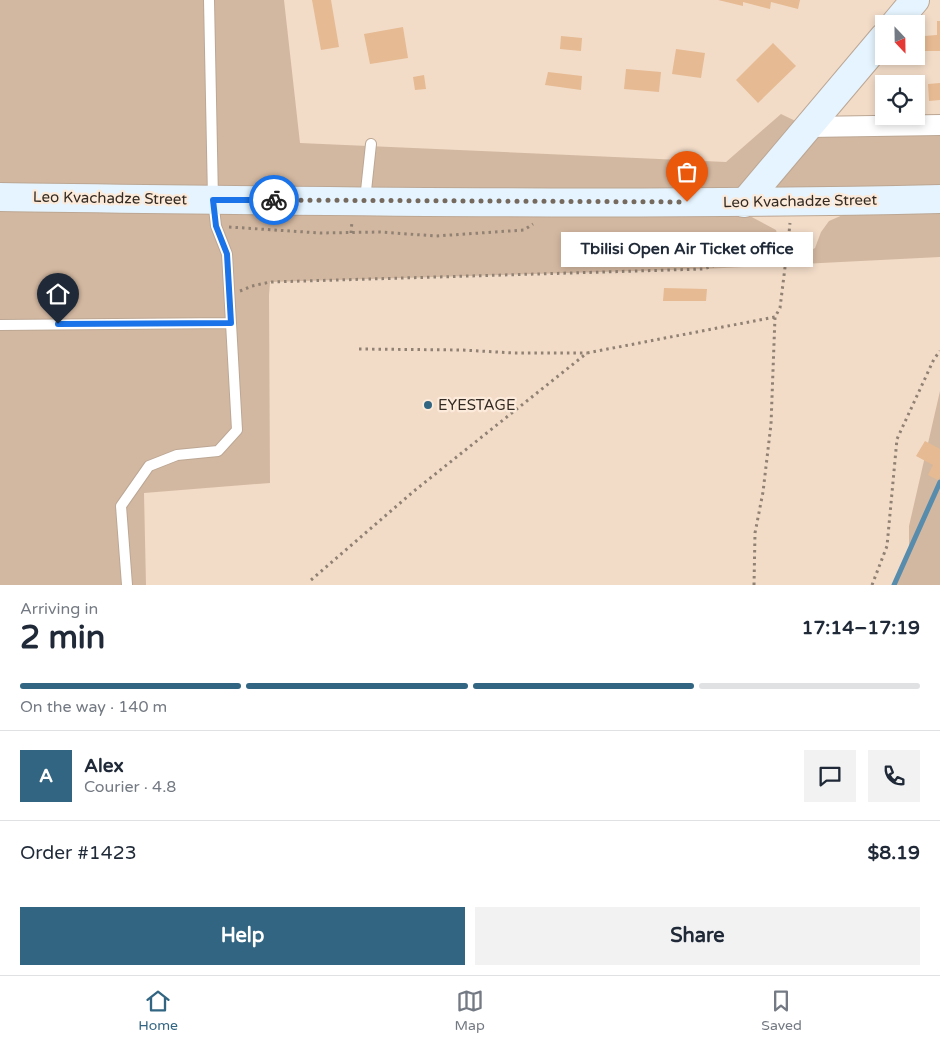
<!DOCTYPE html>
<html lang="en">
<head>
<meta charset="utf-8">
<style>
  body { margin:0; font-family:"Varela Round",sans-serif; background:#f2f2f3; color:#1f2937; height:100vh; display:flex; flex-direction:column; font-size:19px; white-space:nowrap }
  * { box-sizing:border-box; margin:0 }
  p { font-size:16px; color:#747a83 }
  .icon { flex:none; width:28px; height:28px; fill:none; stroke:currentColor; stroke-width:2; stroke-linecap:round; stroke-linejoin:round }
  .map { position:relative; height:585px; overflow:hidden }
  .side { display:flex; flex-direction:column; background:#fff; flex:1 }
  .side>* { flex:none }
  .needle { width:32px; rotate:158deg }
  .tools { position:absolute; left:875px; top:15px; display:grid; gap:10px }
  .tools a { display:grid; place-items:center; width:50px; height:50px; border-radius:0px; background:#fff; box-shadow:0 2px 8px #0003; font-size:25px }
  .pin { position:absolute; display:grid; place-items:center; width:42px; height:42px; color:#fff; margin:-51px -21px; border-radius:50% 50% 50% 0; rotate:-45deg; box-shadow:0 0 5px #0007 }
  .pin .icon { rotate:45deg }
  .courier { position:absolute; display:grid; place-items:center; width:50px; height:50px; margin:-25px; border:4px solid #1a73e8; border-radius:50%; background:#fff; color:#222; box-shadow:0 1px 6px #0007 }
  .bubble { position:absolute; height:35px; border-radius:0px; background:#fff; box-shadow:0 2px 8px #0003; font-size:16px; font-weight:800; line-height:35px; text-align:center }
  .overview em { font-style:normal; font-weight:800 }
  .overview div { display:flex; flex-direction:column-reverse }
  .overview { display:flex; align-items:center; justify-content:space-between; height:85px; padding:0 20px }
  h1 { font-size:32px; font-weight:800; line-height:38px }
  .bar { display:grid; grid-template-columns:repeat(4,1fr); gap:8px 5px; align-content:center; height:60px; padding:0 20px }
  .bar i { height:6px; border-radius:4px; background:#e0e1e3 }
  .bar .current { background:#326582 }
  .bar p { grid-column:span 4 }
  .line { display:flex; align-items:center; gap:12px; padding:0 20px; border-top:1px solid #e0e1e3 }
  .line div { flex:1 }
  .round { display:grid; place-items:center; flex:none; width:52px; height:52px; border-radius:0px; background:#f2f2f3 }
  .primary-button { display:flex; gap:10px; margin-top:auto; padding:10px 20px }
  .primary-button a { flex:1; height:58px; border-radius:0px; background:#326582; color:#fff; font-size:20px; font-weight:800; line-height:58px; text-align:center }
  .primary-button a+a { background:#f2f2f3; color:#1f2937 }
  .tabs { display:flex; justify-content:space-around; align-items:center; height:70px; border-top:1px solid #e0e1e3; background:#fff; font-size:14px; color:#747a83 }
  .tabs a { display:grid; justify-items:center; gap:2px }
  .tabs .current { color:#326582 }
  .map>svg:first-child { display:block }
</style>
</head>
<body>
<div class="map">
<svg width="940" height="585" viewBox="0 0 940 585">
  <rect width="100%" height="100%" fill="#f2dcc8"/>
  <!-- green -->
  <path fill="#d3b8a1" d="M0 0H284L300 143 726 162 781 114 808 127 940 125V199L0 197Z
    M0 207 746 214 776 230 782 252H808L815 248 821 232 829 221 845 214 940 212V257L703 269 270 282 269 295 270 483 144 493 146 585H0Z
    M940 391V585H894L909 551V526Z"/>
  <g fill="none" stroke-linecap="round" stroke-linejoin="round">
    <!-- stream -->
    <path stroke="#588cac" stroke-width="5" d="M894 585 940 482"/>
  </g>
  <!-- building -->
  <path fill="#e6ba92" d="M312 0H331L339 47 321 50Z
    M718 0H800L798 9 771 2 770 9 743 2V6Z
    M937 21H940V51H924V36L937 35Z
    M403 27 408 58 370 64 364 34Z
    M561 36 582 38 581 51 560 49Z
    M773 43 796 66 758 103 736 80Z
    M676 49 705 53 701 78 672 74Z
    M626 69 661 72 659 92 624 89Z
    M548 72 582 76 581 90 545 85Z
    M424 75 426 89 415 90 413 77Z
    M920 80 921 105 916 106V84H898V81Z
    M940 83V100L929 101 928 84Z
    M664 288 707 289 706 301H663Z
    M925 441 940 449V477L938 480 928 475 933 465 916 456Z"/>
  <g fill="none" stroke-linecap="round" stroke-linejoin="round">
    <defs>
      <path id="lane" d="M365 200 371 144
        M0 325 231 323 227 254 216 226 213 199 209 0
        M127 585 121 506 149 466 177 455 218 451 237 430 231 323"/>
      <path id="street" d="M808 127 940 125"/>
      <path id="secondary" d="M895 24 915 0
        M0 197C313 201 627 206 940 199
        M744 203 884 37"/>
    </defs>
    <!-- lane casing -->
    <use href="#lane" stroke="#bca794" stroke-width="12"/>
    <!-- street casing -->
    <use href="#street" stroke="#bca794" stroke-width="22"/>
    <!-- secondary casing -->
    <use href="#secondary" stroke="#bca794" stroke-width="30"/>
    <!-- path -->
    <path stroke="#908173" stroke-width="3" stroke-dasharray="2.5 4" stroke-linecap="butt" d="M229 227 320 233 380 232 436 236 524 230 533 224
      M351 233 352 221
      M240 291 252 286 270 282 703 269 788 243 790 223
      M359 349 463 350 514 353H587
      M311 580 414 491 587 353 775 317 780 308 788 243
      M754 585 755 533 763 492 771 424 775 317
      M872 585 887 546 897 439 934 359 940 351"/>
    <!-- lane -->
    <use href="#lane" stroke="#fff" stroke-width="10"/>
    <!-- street -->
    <use href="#street" stroke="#fff" stroke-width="20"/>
    <!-- secondary -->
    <use href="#secondary" stroke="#e5f4fe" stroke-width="28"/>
  </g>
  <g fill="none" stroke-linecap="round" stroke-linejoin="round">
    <!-- done -->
    <path stroke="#76695d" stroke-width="5" stroke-dasharray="0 9" d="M274 200 687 202"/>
    <!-- route -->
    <path stroke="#1a73e8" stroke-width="6" d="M58 324 231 323 227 254 216 226 213 200H274"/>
  </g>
  <!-- markers -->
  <circle fill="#326582" stroke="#fceada" stroke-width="2" cx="428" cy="405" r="5"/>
  <g text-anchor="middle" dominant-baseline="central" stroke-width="4.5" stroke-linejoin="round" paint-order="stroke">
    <!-- street labels -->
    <g font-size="15" fill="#332b23" stroke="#fceada">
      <text transform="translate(110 198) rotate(1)">Leo Kvachadze Street</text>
      <text transform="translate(800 201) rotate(-1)">Leo Kvachadze Street</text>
    </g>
    <!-- poi labels -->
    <g font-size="15" fill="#332b23" stroke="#fceada" text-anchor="start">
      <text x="438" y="405">EYESTAGE</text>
    </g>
  </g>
</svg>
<div class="tools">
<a><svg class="needle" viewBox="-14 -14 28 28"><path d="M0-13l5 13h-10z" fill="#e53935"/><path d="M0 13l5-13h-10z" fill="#747a83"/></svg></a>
<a><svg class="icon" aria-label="locate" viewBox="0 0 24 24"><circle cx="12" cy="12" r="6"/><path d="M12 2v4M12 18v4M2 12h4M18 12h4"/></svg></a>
</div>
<div class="pin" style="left:687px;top:202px;background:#ea580c"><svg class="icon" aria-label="bag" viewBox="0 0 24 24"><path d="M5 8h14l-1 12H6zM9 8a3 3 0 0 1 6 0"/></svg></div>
<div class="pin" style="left:58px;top:324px;background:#1f2937"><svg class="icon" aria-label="home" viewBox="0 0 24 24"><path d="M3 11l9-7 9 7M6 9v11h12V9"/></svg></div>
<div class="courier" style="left:274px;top:200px"><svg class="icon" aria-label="bike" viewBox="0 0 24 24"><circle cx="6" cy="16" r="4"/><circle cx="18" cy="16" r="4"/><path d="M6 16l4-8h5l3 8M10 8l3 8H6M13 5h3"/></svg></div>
<div class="bubble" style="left:561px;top:232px;width:252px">Tbilisi Open Air Ticket office</div>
</div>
<section class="side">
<div class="overview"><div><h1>2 min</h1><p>Arriving in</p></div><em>17:14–17:19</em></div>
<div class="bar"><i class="current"></i><i class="current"></i><i class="current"></i><i></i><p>On the way · 140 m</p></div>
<div class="line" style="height:90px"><b class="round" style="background:#326582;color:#fff">A</b><div><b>Alex</b><p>Courier · 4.8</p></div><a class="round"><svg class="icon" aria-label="chat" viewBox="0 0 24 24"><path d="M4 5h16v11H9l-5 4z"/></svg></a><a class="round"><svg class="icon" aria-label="phone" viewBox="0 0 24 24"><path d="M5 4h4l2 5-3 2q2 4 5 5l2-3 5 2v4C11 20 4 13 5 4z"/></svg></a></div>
<div class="line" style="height:65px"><div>Order #1423</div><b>$8.19</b></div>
<div class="primary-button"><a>Help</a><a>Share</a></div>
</section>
<nav class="tabs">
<a class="current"><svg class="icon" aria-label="home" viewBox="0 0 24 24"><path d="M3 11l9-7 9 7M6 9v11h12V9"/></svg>Home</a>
<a><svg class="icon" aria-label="map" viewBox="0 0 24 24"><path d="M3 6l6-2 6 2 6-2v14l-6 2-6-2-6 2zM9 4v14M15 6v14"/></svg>Map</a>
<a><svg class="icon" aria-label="saved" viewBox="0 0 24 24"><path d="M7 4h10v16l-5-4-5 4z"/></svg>Saved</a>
</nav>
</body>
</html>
